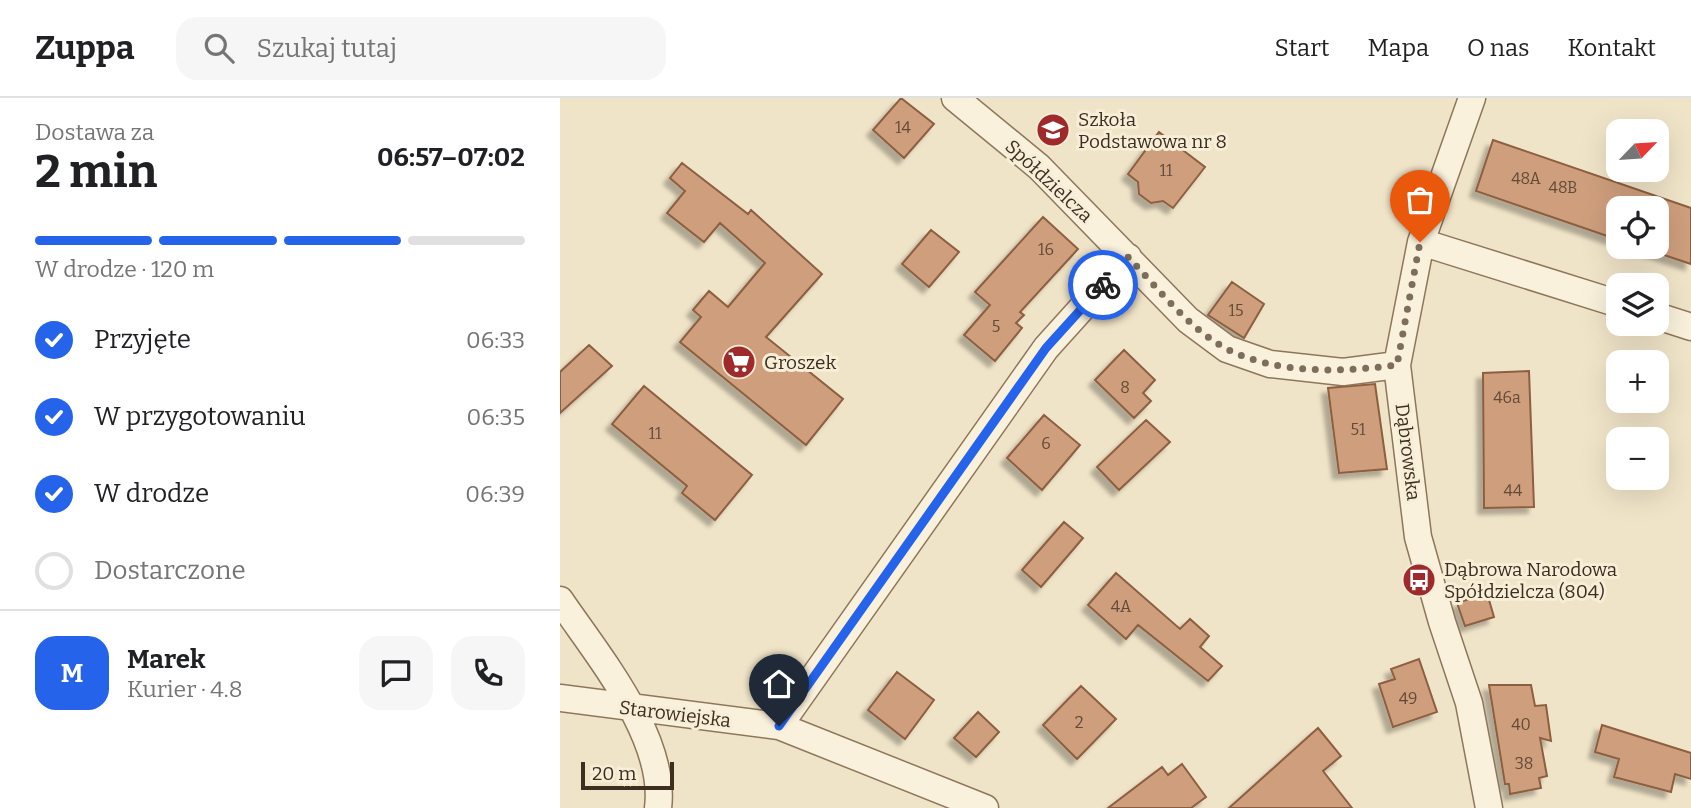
<!DOCTYPE html>
<html lang="pl">
<head>
<meta charset="utf-8">
<style>
  body { margin:0; font-family:Bitter,serif; background:#f6f6f6; color:#202124; height:100vh; display:flex; flex-direction:column; font-size:26px; white-space:nowrap }
  * { box-sizing:border-box; margin:0 }
  p { font-size:23px; color:#757577 }
  .icon { flex:none; width:38px; height:38px; fill:none; stroke:currentColor; stroke-width:2; stroke-linecap:round; stroke-linejoin:round }
  .map { position:relative; flex:1; overflow:hidden }
  .panel { display:flex; flex-direction:column; background:#fff; width:560px }
  .panel>* { flex:none }
  .needle { width:46px; rotate:65deg }
  .fabs { position:absolute; left:1046px; top:21px; display:grid; gap:14px }
  .fabs a { display:grid; place-items:center; width:63px; height:63px; border-radius:14px; background:#fff; box-shadow:0 7px 28px #0002; font-size:35px }
  .scale { position:absolute; left:21px; bottom:18px; width:93px; box-sizing:border-box; padding-left:7px; border:4px solid #3d2e20; border-top:0; font-size:19px; line-height:24px; white-space:nowrap; color:#3d2e20; -webkit-text-stroke:5px #f7eed8; paint-order:stroke }
  .pin { position:absolute; display:grid; place-items:center; width:60px; height:60px; color:#fff; margin:-72px -30px; border-radius:50% 50% 50% 0; rotate:-45deg; box-shadow:0 0 7px #0007 }
  .pin .icon { rotate:45deg }
  .courier { position:absolute; display:grid; place-items:center; width:70px; height:70px; margin:-35px; border:5px solid #2563eb; border-radius:50%; background:#fff; color:#222; box-shadow:0 2px 9px #0007 }
  .overview em { font-style:normal; font-weight:700 }
  .overview div { display:flex; flex-direction:column-reverse }
  .overview { display:flex; align-items:center; justify-content:space-between; height:119px; padding:0 35px }
  h1 { font-size:46px; font-weight:700; line-height:52px }
  .bar { display:grid; grid-template-columns:repeat(4,1fr); gap:10px 7px; align-content:center; height:84px; padding:0 35px }
  .bar i { height:9px; border-radius:5px; background:#e0e0e0 }
  .bar .active { background:#2563eb }
  .bar p { grid-column:span 4 }
  .line { display:flex; align-items:center; gap:18px; padding:0 35px; border-top:2px solid #e0e0e0 }
  .line div { flex:1 }
  .round { display:grid; place-items:center; flex:none; width:74px; height:74px; border-radius:21px; background:#f6f6f6 }
  ol { padding:0 35px; list-style:none }
  li { display:flex; align-items:center; gap:21px; height:77px }
  li p { margin-inline-start:auto }
  li .icon { padding:7px; border-radius:50%; background:#2563eb; color:#fff; stroke-width:4 }
  li:last-child { color:#757577 }
  li i { width:38px; height:38px; border:4px solid #e0e0e0; border-radius:50% }
  header { display:flex; align-items:center; gap:42px; box-sizing:border-box; height:98px; padding:0 35px; background:#fff; border-bottom:2px solid #e0e0e0 }
  header strong { font-size:33px }
  nav { display:flex; gap:38px; margin-inline-start:auto; font-size:24px }
  .search { width:490px; height:63px; background:#f6f6f6; display:flex; align-items:center; gap:18px; box-sizing:border-box; padding:0 24px; border-radius:21px; color:#757577; font-size:26px }
  main { display:flex; flex:1; min-height:0 }
  .map>svg:first-child { display:block }
</style>
</head>
<body>
<header>
<strong>Zuppa</strong>
<div class="search"><svg class="icon" aria-label="search" viewBox="0 0 24 24"><circle cx="10" cy="10" r="6"/><path d="M15 15l6 6"/></svg>Szukaj tutaj</div>
<nav><a>Start</a><a>Mapa</a><a>O nas</a><a>Kontakt</a></nav>
</header>
<main>
<section class="panel">
<div class="overview"><div><h1>2 min</h1><p>Dostawa za</p></div><em>06:57–07:02</em></div>
<div class="bar"><i class="active"></i><i class="active"></i><i class="active"></i><i></i><p>W drodze · 120 m</p></div>
<ol>
<li><svg class="icon" aria-label="check" viewBox="0 0 24 24"><path d="M5 12l5 5 9-10"/></svg>Przyjęte<p>06:33</p></li>
<li><svg class="icon" aria-label="check" viewBox="0 0 24 24"><path d="M5 12l5 5 9-10"/></svg>W przygotowaniu<p>06:35</p></li>
<li><svg class="icon" aria-label="check" viewBox="0 0 24 24"><path d="M5 12l5 5 9-10"/></svg>W drodze<p>06:39</p></li>
<li><i></i>Dostarczone</li>
</ol>
<div class="line" style="height:126px"><b class="round" style="background:#2563eb;color:#fff">M</b><div><b>Marek</b><p>Kurier · 4.8</p></div><a class="round"><svg class="icon" aria-label="chat" viewBox="0 0 24 24"><path d="M4 5h16v11H9l-5 4z"/></svg></a><a class="round"><svg class="icon" aria-label="phone" viewBox="0 0 24 24"><path d="M5 4h4l2 5-3 2q2 4 5 5l2-3 5 2v4C11 20 4 13 5 4z"/></svg></a></div>
</section>
<div class="map">
<svg width="1131" height="710" viewBox="0 0 1131 710">
  <defs>
    <filter id="shadow"><feDropShadow dx="-6" dy="6" stdDeviation="2" flood-color="#0004"/></filter>
  </defs>
  <rect width="100%" height="100%" fill="#f0e4c8"/>
  <!-- building -->
  <path fill="#cf9f7d" stroke="#8d5f41" stroke-width="2" filter="url(#shadow)" d="M341 0 374 26 344 60 313 32Z
    M599 34 645 69 613 110 603 103 591 105 579 96 578 84 568 76Z
    M933 42 1131 110V166L1080 149H1097V110H1059V142L916 93Z
    M122 65 188 116 191 112 262 176 206 239 283 301 246 347 120 244 141 219 133 212 149 193 168 209 205 165 160 125 144 144 107 115 125 93 110 80Z
    M483 119 518 151 460 214 464 217 456 225 462 230 435 263 404 237 430 207 415 194Z
    M371 132 399 154 369 189 342 166Z
    M672 184 704 206 684 240 648 217Z
    M29 247 52 268 0 315V274Z
    M564 252 595 282 583 295 591 303 574 320 535 282Z
    M969 273 974 409 924 410 923 275Z
    M815 286 827 371 779 375 768 290Z
    M84 288 192 377 155 422 122 395 127 388 52 326Z
    M484 317 520 347 482 392 447 360Z
    M586 322 610 344 559 392 537 369Z
    M504 424 523 440 481 489 462 472Z
    M556 475 620 531 630 521 649 538 640 549 662 568 648 583 578 527 566 541 528 507Z
    M927 495 934 519 905 528 897 505Z
    M859 561 877 614 833 629 819 586 835 581 831 571Z
    M337 574 374 602 345 641 308 612Z
    M929 587H971L975 608 986 607 991 643 980 640 987 678 979 680 981 690 950 696 949 686H945Z
    M521 588 556 621 517 661 483 627Z
    M418 614 439 634 416 659 394 640Z
    M1042 627 1131 655V681L1115 676 1111 694 1054 679 1059 661 1035 654Z
    M758 630 781 658 763 673 792 710H669Z
    M622 666 646 699 631 710H548L602 669 608 677Z"/>
  <g fill="none" stroke-linecap="round" stroke-linejoin="round">
    <defs>
      <path id="street" d="M395 0 479 69 628 222 667 251 710 266 783 274 837 267
        M912 0 861 144 837 267 858 439 882 524 909 605 929 710
        M861 144 1059 206
        M1097 218 1131 229
        M0 502C38 558 107 640 98 710
        M0 600 219 628 425 710
        M219 628 486 250 568 159"/>
    </defs>
    <!-- street casing -->
    <use href="#street" stroke="#8d765c" stroke-width="29"/>
    <!-- street -->
    <use href="#street" stroke="#faf1dc" stroke-width="26"/>
  </g>
  <g fill="none" stroke-linecap="round" stroke-linejoin="round">
    <!-- done -->
    <path stroke="#7c6e5b" stroke-width="7" stroke-dasharray="0 12.6" d="M543 187 568 159C598 190 628 230 667 251 718 277 782 274 837 267L860 144"/>
    <!-- route -->
    <path stroke="#2563eb" stroke-width="9" d="M219 628 486 250 543 187"/>
  </g>
  <!-- icons -->
  <defs>
    <symbol id="school-disc" viewBox="-11 -11 22 22"><circle r="9.5" fill="#9e2a2b" stroke="#f7eed8"/><path d="M0-5L7-2L0 1L-7-2ZM-4 1L0 2.5L4 1V4Q0 6-4 4Z" fill="#fff"/></symbol>
    <symbol id="supermarket-disc" viewBox="-11 -11 22 22"><circle r="9.5" fill="#9e2a2b" stroke="#f7eed8"/><path d="M-6-5.5h2.5l.6 2H6L4.5 2H-2.5L-4.4-4H-6ZM-1.5 3.2a1.3 1.3 0 1 0 .1 0ZM3 3.2a1.3 1.3 0 1 0 .1 0Z" fill="#fff"/></symbol>
    <symbol id="bus-disc" viewBox="-11 -11 22 22"><circle r="9.5" fill="#9e2a2b" stroke="#f7eed8"/><path d="M-5-6H5V4H4V6H2V4H-2V6H-4V4H-5ZM-3.5-4V0h7V-4ZM-3.5 1.2v1.5H-2V1.2ZM2 1.2v1.5H3.5V1.2Z" fill="#fff"/></symbol>
  </defs>
  <g fill-rule="evenodd">
    <use href="#school-disc" x="474" y="13" width="38" height="38"/>
    <use href="#supermarket-disc" x="160" y="245" width="38" height="38"/>
    <use href="#bus-disc" x="840" y="463" width="38" height="38"/>
  </g>
  <g text-anchor="middle" dominant-baseline="central" stroke-width="6" stroke-linejoin="round" paint-order="stroke">
    <!-- number labels -->
    <g font-size="16" fill="#624a37">
      <text x="343" y="29">14</text>
      <text x="606" y="72">11</text>
      <text x="966" y="80">48A</text>
      <text x="1003" y="89">48B</text>
      <text x="486" y="151">16</text>
      <text x="676" y="212">15</text>
      <text x="436" y="228">5</text>
      <text x="565" y="289">8</text>
      <text x="947" y="299">46a</text>
      <text x="798" y="331">51</text>
      <text x="95" y="335">11</text>
      <text x="486" y="345">6</text>
      <text x="953" y="392">44</text>
      <text x="561" y="508">4A</text>
      <text x="848" y="600">49</text>
      <text x="519" y="624">2</text>
      <text x="961" y="626">40</text>
      <text x="964" y="665">38</text>
    </g>
    <!-- poi labels -->
    <g font-size="19" fill="#3d2e20" stroke="#f7eed8" text-anchor="start">
      <text x="518" y="21">Szkoła<tspan x="518" dy="22">Podstawowa nr 8</tspan></text>
      <text x="204" y="264">Groszek</text>
      <text x="884" y="471">Dąbrowa Narodowa<tspan x="884" dy="22">Spółdzielcza (804)</tspan></text>
    </g>
    <!-- street labels -->
    <g font-size="19" fill="#3d2e20" stroke="#f7eed8">
      <text transform="translate(489 83) rotate(43)">Spółdzielcza</text>
      <text transform="translate(848 354) rotate(83)">Dąbrowska</text>
      <text transform="translate(115 616) rotate(7)">Starowiejska</text>
    </g>
  </g>
</svg>
<div class="fabs">
<a><svg class="needle" viewBox="-14 -14 28 28"><path d="M0-13l5 13h-10z" fill="#e53935"/><path d="M0 13l5-13h-10z" fill="#757577"/></svg></a>
<a><svg class="icon" aria-label="locate" viewBox="0 0 24 24"><circle cx="12" cy="12" r="6"/><path d="M12 2v4M12 18v4M2 12h4M18 12h4"/></svg></a>
<a><svg class="icon" aria-label="layers" viewBox="0 0 24 24"><path d="M12 4l9 5-9 5-9-5zM3 14l9 5 9-5"/></svg></a>
<a>+</a>
<a>−</a>
</div>
<div class="scale">20 m</div>
<div class="pin" style="left:860px;top:144px;background:#ea580c"><svg class="icon" aria-label="bag" viewBox="0 0 24 24"><path d="M5 8h14l-1 12H6zM9 8a3 3 0 0 1 6 0"/></svg></div>
<div class="pin" style="left:219px;top:628px;background:#1f2937"><svg class="icon" aria-label="home" viewBox="0 0 24 24"><path d="M3 11l9-7 9 7M6 9v11h12V9"/></svg></div>
<div class="courier" style="left:543px;top:187px"><svg class="icon" aria-label="bike" viewBox="0 0 24 24"><circle cx="6" cy="16" r="4"/><circle cx="18" cy="16" r="4"/><path d="M6 16l4-8h5l3 8M10 8l3 8H6M13 5h3"/></svg></div>
</div>
</main>
</body>
</html>
